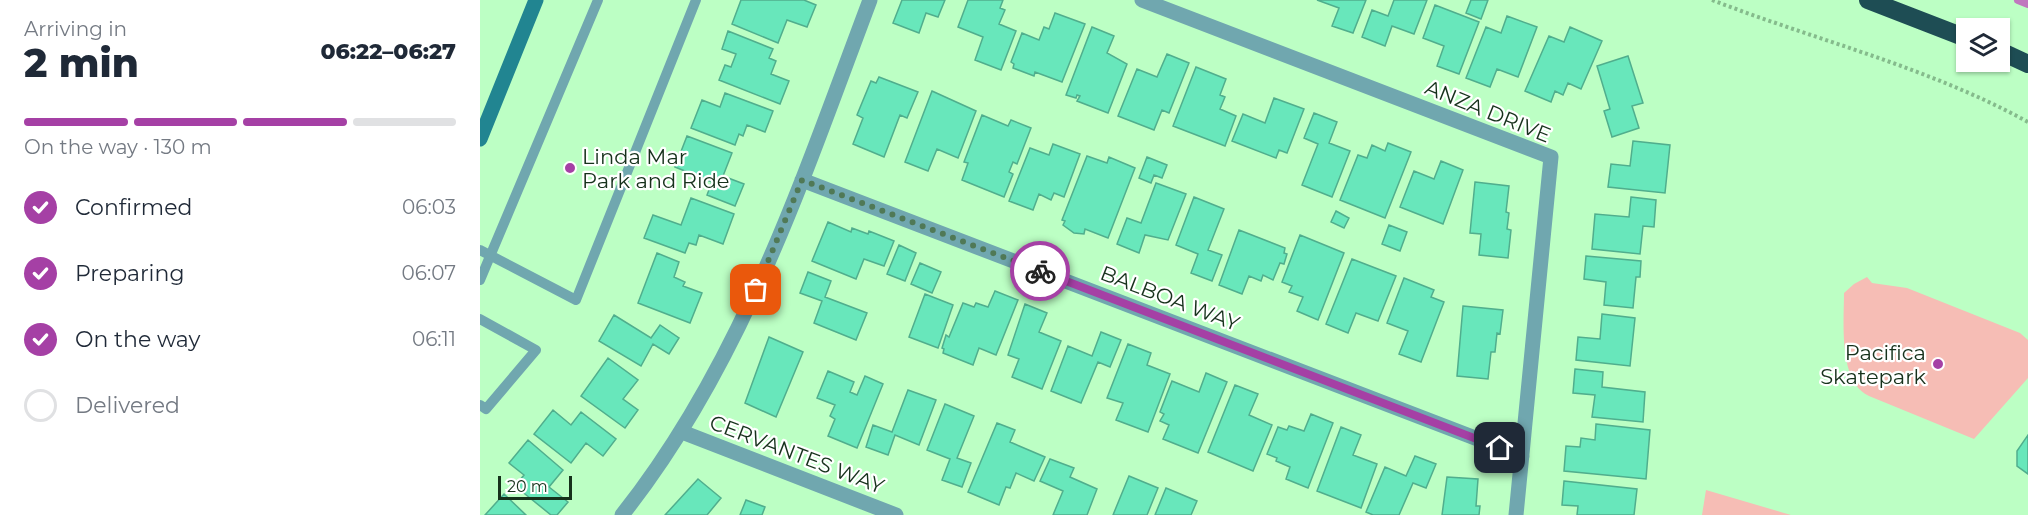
<!DOCTYPE html>
<html lang="en">
<head>
<meta charset="utf-8">
<style>
  body { margin:0; font-family:Montserrat,sans-serif; background:#f6f6f7; color:#1f2937; height:100vh; display:flex; flex-direction:column; font-size:22px; white-space:nowrap }
  * { box-sizing:border-box; margin:0 }
  p { font-size:20px; color:#747a83 }
  .icon { flex:none; width:33px; height:33px; fill:none; stroke:currentColor; stroke-width:2; stroke-linecap:round; stroke-linejoin:round }
  .map { position:relative; flex:1; overflow:hidden }
  .drawer { display:flex; flex-direction:column; background:#fff; width:480px }
  .drawer>* { flex:none }
  .buttons { position:absolute; left:1476px; top:18px; display:grid; gap:12px }
  .buttons a { display:grid; place-items:center; width:54px; height:54px; border-radius:0px; background:#fff; box-shadow:0 2px 4px #0004; font-size:30px }
  .scale { position:absolute; left:18px; bottom:15px; width:74px; box-sizing:border-box; padding-left:6px; border:3px solid #16311b; border-top:0; font-size:16px; line-height:21px; white-space:nowrap; color:#16311b; -webkit-text-stroke:4px #fff; paint-order:stroke }
  .pin { position:absolute; display:grid; place-items:center; width:51px; height:51px; color:#fff; margin:-26px; border-radius:12px; box-shadow:0 3px 9px #0006 }
  .courier { position:absolute; display:grid; place-items:center; width:60px; height:60px; margin:-30px; border:4px solid #a540a5; border-radius:50%; background:#fff; color:#222; box-shadow:0 2px 8px #0007 }
  .headline em { font-style:normal; font-weight:800 }
  .headline div { display:flex; flex-direction:column-reverse }
  .headline { display:flex; align-items:center; justify-content:space-between; height:102px; padding:0 24px }
  h1 { font-size:39px; font-weight:800; line-height:45px }
  .bar { display:grid; grid-template-columns:repeat(4,1fr); gap:9px 6px; align-content:center; height:72px; padding:0 24px }
  .bar i { height:8px; border-radius:4px; background:#e0e1e3 }
  .bar .active { background:#a540a5 }
  .bar p { grid-column:span 4 }
  ol { padding:0 24px; list-style:none }
  li { display:flex; align-items:center; gap:18px; height:66px }
  li p { margin-inline-start:auto }
  li .icon { padding:6px; border-radius:50%; background:#a540a5; color:#fff; stroke-width:4 }
  li:last-child { color:#747a83 }
  li i { width:33px; height:33px; border:3px solid #e0e1e3; border-radius:50% }
  main { display:flex; flex:1; min-height:0 }
  .map>svg:first-child { display:block }
</style>
</head>
<body>
<main>
<section class="drawer">
<div class="headline"><div><h1>2 min</h1><p>Arriving in</p></div><em>06:22–06:27</em></div>
<div class="bar"><i class="active"></i><i class="active"></i><i class="active"></i><i></i><p>On the way · 130 m</p></div>
<ol>
<li><svg class="icon" aria-label="check" viewBox="0 0 24 24"><path d="M5 12l5 5 9-10"/></svg>Confirmed<p>06:03</p></li>
<li><svg class="icon" aria-label="check" viewBox="0 0 24 24"><path d="M5 12l5 5 9-10"/></svg>Preparing<p>06:07</p></li>
<li><svg class="icon" aria-label="check" viewBox="0 0 24 24"><path d="M5 12l5 5 9-10"/></svg>On the way<p>06:11</p></li>
<li><i></i>Delivered</li>
</ol>
</section>
<div class="map">
<svg width="1548" height="515" viewBox="0 0 1548 515">
  <rect width="100%" height="100%" fill="#bcffc4"/>
  <!-- green -->
  <path fill="#f6bdb5" d="M1387 277 1392 283 1427 288 1540 333 1548 340V378L1494 439 1389 396C1358 382 1364 322 1364 293L1374 284Z
    M1226 490 1311 515H1222Z"/>
  <g fill="none" stroke-linecap="round" stroke-linejoin="round">
    <!-- stream -->
    <path stroke="#c077be" stroke-width="8" d="M1538 0 1548 4"/>
  </g>
  <!-- building -->
  <path fill="#68e7bb" stroke="#50ae8d" stroke-width="1.5" d="M261 0H324L336 5 327 27 307 20 298 43 252 24Z
    M422 0H465L458 17 446 13 439 33 413 23Z
    M488 0H523L520 8 525 10 519 24 536 31 521 70 495 60 503 37 478 27Z
    M837 0H886L873 33 852 26 859 8Z
    M914 0H947L934 34 912 26 905 46 882 37 892 10 908 16Z
    M991 0H1008L1001 19 986 13Z
    M955 5 999 22 979 74 957 66 964 46 943 38Z
    M575 13 605 24 582 82 555 72 554 76 533 68 534 64 531 62 542 33 559 40 564 27 569 29Z
    M1027 16 1057 27 1038 77 1017 69 1010 87 986 78 1006 27 1021 33Z
    M612 27 634 36 627 53 647 64 628 113 597 101 600 96 597 95 596 98 586 95Z
    M1090 27 1122 41 1101 89 1088 83 1083 95 1075 91 1071 102 1045 91 1069 36 1084 42Z
    M248 31 293 49 289 58 296 61 291 74 309 81 300 104 239 80 245 65 251 67 256 54 242 49Z
    M687 54 709 63 689 113 682 110 674 130 638 116 657 69 677 77Z
    M1148 56 1163 103 1152 106 1159 128 1132 137 1124 111 1130 109 1117 66Z
    M716 67 746 79 740 95 745 97 740 109 756 116 745 146 693 126Z
    M399 77 438 92 427 118 420 115 404 157 373 144 383 118 377 115 391 81 396 83Z
    M452 91 496 111 478 158 457 149 448 171 425 162Z
    M245 93 293 111 285 132 267 125 263 136 259 134 255 145 211 128 222 100 240 107Z
    M794 98 824 109 807 153 799 150 796 158 752 141 763 114 785 123Z
    M834 113 857 122 849 143 870 151 852 197 822 185 838 144 824 138Z
    M502 115 528 126 531 120 551 128 537 164 533 162 529 172 533 174 524 197 482 180 488 163 484 162Z
    M207 136 252 153 243 176 264 184 255 206 227 195 232 182 195 167Z
    M1153 141 1190 145 1185 193 1128 187 1131 164 1150 166Z
    M908 143 931 152 905 218 860 200 878 155 887 158 892 145 905 151Z
    M573 144 600 154 584 197 574 193 571 200 559 194 553 210 529 201 550 148 569 155Z
    M607 156 627 163 629 157 655 168 628 238 605 229 604 234 594 233 583 225 585 221 582 220Z
    M667 157 687 165 682 178 674 175 671 183 659 178Z
    M961 161 983 170 963 224 920 207 934 171 954 179Z
    M995 182 1029 186 1026 212 1029 213 1027 229 1031 230 1028 258 999 255 1001 234 990 233Z
    M676 183 706 194 688 240 665 235 659 253 637 244 647 218 661 223Z
    M714 197 744 209 728 250 742 255 732 281 711 273 718 254 696 245Z
    M1151 197 1176 200 1174 227 1163 226 1160 254 1112 249 1115 214 1149 217Z
    M211 198 254 214 243 244 219 235 216 245 209 243 205 253 164 238 173 215 201 225Z
    M856 211 869 218 864 228 851 222Z
    M348 222 371 232 372 228 388 234 389 231 414 241 404 266 384 259 376 279 332 261Z
    M909 225 927 232 920 251 902 244Z
    M759 230 805 248 804 253 807 254 804 264 800 263 793 280 783 275 781 281 769 276 762 294 739 285Z
    M820 235 864 253 838 320 817 311 823 297 809 292 812 286 802 282Z
    M419 245 436 253 425 281 407 274Z
    M177 253 199 262 194 277 205 282 203 286 222 293 210 323 158 303Z
    M1106 256 1161 261 1160 277H1156L1153 308 1124 305 1126 282 1104 279Z
    M872 259 916 276 898 321 876 313 868 333 846 324Z
    M440 263 461 272 452 293 431 284Z
    M328 272 351 281 345 297 387 313 376 340 334 323 342 301 320 293Z
    M924 278 954 290 951 297 964 302 941 362 919 354 928 331 907 323Z
    M515 291 538 300 516 355 499 348 493 365 463 353 464 349 462 348 466 335 469 337 483 303 494 307 496 303 508 307Z
    M445 294 473 305 458 348 429 337Z
    M545 304 567 313 559 332 581 341 562 389 532 377 539 359 528 355Z
    M983 306 1023 310 1020 334 1017 333 1015 352H1011L1008 379 977 376Z
    M1122 314 1155 318 1150 366 1096 360 1098 337 1120 339Z
    M134 315 171 338 180 325 199 338 189 354 173 344 161 366 119 341Z
    M621 332 641 340 630 367 618 362 601 403 571 391 588 346 612 356Z
    M289 337 323 352 296 417 265 403Z
    M648 344 671 353 667 365 690 374 668 432 636 420 643 403 627 398Z
    M128 358 158 380 143 399 158 410 145 428 101 396Z
    M1095 369 1123 372 1122 387 1165 392 1163 422 1112 417 1115 395 1093 393Z
    M348 371 374 382 370 392 377 395 385 376 403 384 377 448 348 436 355 419 350 416 355 405 337 398Z
    M726 373 747 382 718 453 683 439 689 425 680 421 684 414 680 412 692 381 719 392Z
    M755 385 778 394 769 415 792 425 773 471 728 452Z
    M428 390 456 400 439 445 415 435 408 455 386 447 393 425 412 432Z
    M465 404 494 416 477 458 491 463 482 487 462 480 470 459 447 450Z
    M73 410 91 425 101 412 136 439 123 456 106 443 91 463 54 434Z
    M831 414 853 423 828 488 806 479 810 467 796 461 797 458 787 454 798 427 807 430 809 426 824 431Z
    M517 423 535 430 530 442 565 457 554 481 536 473 530 488 526 487 519 505 488 492Z
    M1116 424 1170 430 1166 479 1084 471 1086 446 1100 447 1101 438 1115 440Z
    M861 427 881 435 873 455 897 464 881 508 837 491Z
    M1548 435V474L1537 466V451Z
    M48 440 83 470 69 487 88 502 77 515H71L35 486 44 475 29 463Z
    M935 456 956 464 946 488 933 483 919 515H893L886 512 905 467 926 476Z
    M570 459 594 468 590 477 617 489 607 515H573L583 491 560 481Z
    M649 476 678 488 667 515H633Z
    M967 477 998 479 996 506H1000L999 515H962Z
    M218 479 241 498 227 515H185Z
    M1084 481 1157 489 1154 515H1097L1098 506 1082 505Z
    M686 488 717 501 711 515H675Z
    M24 494 46 515H5Z
    M266 500 285 507 282 515H260Z"/>
  <g fill="none" stroke-linecap="round" stroke-linejoin="round">
    <!-- path -->
    <path stroke="#85bb8c" stroke-width="4" stroke-dasharray="3 3" stroke-linecap="butt" d="M1232 0C1338 41 1448 67 1548 122"/>
    <!-- lane -->
    <path stroke="#70a7af" stroke-width="10" d="M0 250 96 300 216 0
      M0 280 118 0
      M0 319 56 350 6 409 0 405"/>
    <!-- street -->
    <path stroke="#70a7af" stroke-width="15" d="M662 0 1071 157 1036 515
      M322 180 1042 456
      M202 432 416 515
      M142 515C262 364 323 178 390 0"/>
    <!-- secondary -->
    <path stroke="#218591" stroke-width="15" d="M0 139 56 0"/>
    <!-- highway -->
    <path stroke="#1e4d54" stroke-width="18" d="M1388 0 1486 38
      M1520 51 1548 64"/>
  </g>
  <g fill="none" stroke-linecap="round" stroke-linejoin="round">
    <!-- done -->
    <path stroke="#507956" stroke-width="6" stroke-dasharray="0 10.8" d="M276 290 322 180 560 271"/>
    <!-- route -->
    <path stroke="#a540a5" stroke-width="8" d="M560 271 1020 448"/>
  </g>
  <!-- markers -->
  <g fill="#a540a5" stroke="#fff" stroke-width="2">
    <circle cx="90" cy="168" r="6"/>
    <circle cx="1458" cy="364" r="6"/>
  </g>
  <g text-anchor="middle" dominant-baseline="central" stroke-width="4.5" stroke-linejoin="round" paint-order="stroke">
    <!-- street labels -->
    <g font-size="21" fill="#16311b" stroke="#fff">
      <text transform="translate(1008 111) rotate(22)">ANZA DRIVE</text>
      <text transform="translate(690 298) rotate(21)">BALBOA WAY</text>
      <text transform="translate(317 454) rotate(21)">CERVANTES WAY</text>
    </g>
    <!-- poi labels -->
    <g font-size="21" fill="#16311b" stroke="#fff" text-anchor="start">
      <text x="102" y="156">Linda Mar<tspan x="102" dy="24">Park and Ride</tspan></text>
      <text x="1446" y="352" text-anchor="end">Pacifica<tspan x="1446" dy="24">Skatepark</tspan></text>
    </g>
  </g>
</svg>
<div class="buttons">
<a><svg class="icon" aria-label="layers" viewBox="0 0 24 24"><path d="M12 4l9 5-9 5-9-5zM3 14l9 5 9-5"/></svg></a>
</div>
<div class="scale">20 m</div>
<div class="pin" style="left:276px;top:290px;background:#ea580c"><svg class="icon" aria-label="bag" viewBox="0 0 24 24"><path d="M5 8h14l-1 12H6zM9 8a3 3 0 0 1 6 0"/></svg></div>
<div class="pin" style="left:1020px;top:448px;background:#1f2937"><svg class="icon" aria-label="home" viewBox="0 0 24 24"><path d="M3 11l9-7 9 7M6 9v11h12V9"/></svg></div>
<div class="courier" style="left:560px;top:271px"><svg class="icon" aria-label="bike" viewBox="0 0 24 24"><circle cx="6" cy="16" r="4"/><circle cx="18" cy="16" r="4"/><path d="M6 16l4-8h5l3 8M10 8l3 8H6M13 5h3"/></svg></div>
</div>
</main>
</body>
</html>
